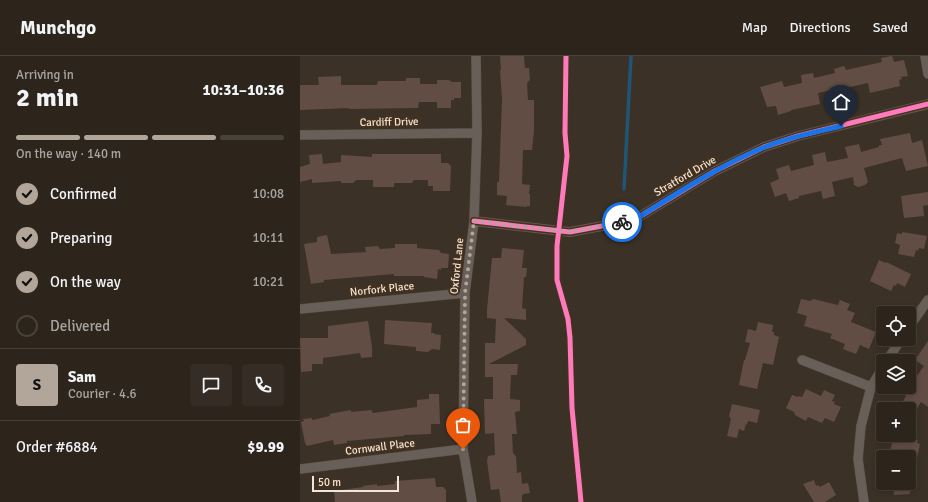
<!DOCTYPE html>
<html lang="en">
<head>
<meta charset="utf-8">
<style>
  body { margin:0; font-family:Signika,sans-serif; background:#352d25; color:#f1f3f6; height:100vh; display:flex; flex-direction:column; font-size:15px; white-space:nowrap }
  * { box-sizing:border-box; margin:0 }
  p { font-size:13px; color:#a7a5a3 }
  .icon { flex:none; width:22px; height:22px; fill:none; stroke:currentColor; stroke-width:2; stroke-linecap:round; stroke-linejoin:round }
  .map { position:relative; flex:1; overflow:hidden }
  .side { display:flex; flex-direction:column; background:#2d251c; width:300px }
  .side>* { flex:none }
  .controls { position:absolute; left:576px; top:250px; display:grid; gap:8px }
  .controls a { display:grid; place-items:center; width:40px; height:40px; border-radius:4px; background:#2d251c; box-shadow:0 2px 6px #0003,0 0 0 1px #48423b; font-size:20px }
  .scale { position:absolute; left:12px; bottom:10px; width:87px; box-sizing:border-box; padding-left:4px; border:2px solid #f2e5d9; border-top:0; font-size:11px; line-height:14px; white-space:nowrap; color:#f2e5d9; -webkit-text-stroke:3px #45311d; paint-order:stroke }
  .pin { position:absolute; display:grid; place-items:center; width:34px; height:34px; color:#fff; margin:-41px -17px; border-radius:50% 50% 50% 0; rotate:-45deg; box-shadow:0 0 4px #0007 }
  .pin .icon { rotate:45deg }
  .courier { position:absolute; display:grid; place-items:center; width:40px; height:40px; margin:-20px; border:3px solid #1a73e8; border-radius:50%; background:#fff; color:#222; box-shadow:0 1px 5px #0007 }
  .summary em { font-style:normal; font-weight:700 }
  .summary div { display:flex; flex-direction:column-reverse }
  .summary { display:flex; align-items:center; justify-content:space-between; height:68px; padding:0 16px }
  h1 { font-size:26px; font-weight:700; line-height:30px }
  .bar { display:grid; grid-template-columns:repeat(4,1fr); gap:6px 4px; align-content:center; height:48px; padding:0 16px }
  .bar i { height:5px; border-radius:3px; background:#48423b }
  .bar .selected { background:#b2a69a }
  .bar p { grid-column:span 4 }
  .line { display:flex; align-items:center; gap:10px; padding:0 16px; border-top:1px solid #48423b }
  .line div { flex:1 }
  .round { display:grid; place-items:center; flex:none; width:42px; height:42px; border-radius:4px; background:#352d25 }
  ol { padding:0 16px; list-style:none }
  li { display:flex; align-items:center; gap:12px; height:44px }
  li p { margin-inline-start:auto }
  li .icon { padding:4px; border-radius:50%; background:#b2a69a; color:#111; stroke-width:4 }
  li:last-child { color:#a7a5a3 }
  li i { width:22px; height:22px; border:2px solid #48423b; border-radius:50% }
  header { display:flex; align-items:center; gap:24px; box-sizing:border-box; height:56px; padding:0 20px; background:#2d251c; border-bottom:1px solid #48423b }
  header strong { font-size:19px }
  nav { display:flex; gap:22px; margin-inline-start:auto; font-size:14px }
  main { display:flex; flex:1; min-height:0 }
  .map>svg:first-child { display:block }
</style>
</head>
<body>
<header>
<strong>Munchgo</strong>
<nav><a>Map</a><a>Directions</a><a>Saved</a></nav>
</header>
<main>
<section class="side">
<div class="summary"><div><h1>2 min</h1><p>Arriving in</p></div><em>10:31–10:36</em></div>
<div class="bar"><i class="selected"></i><i class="selected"></i><i class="selected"></i><i></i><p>On the way · 140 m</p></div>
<ol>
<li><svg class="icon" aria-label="check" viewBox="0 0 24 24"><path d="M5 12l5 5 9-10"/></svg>Confirmed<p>10:08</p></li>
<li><svg class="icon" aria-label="check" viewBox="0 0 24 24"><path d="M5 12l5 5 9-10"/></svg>Preparing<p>10:11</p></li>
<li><svg class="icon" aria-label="check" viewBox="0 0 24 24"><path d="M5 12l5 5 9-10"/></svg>On the way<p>10:21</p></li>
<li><i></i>Delivered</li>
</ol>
<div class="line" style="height:72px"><b class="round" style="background:#b2a69a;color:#111">S</b><div><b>Sam</b><p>Courier · 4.6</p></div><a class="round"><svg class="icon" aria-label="chat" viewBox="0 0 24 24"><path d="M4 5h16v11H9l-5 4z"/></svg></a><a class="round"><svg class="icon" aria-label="phone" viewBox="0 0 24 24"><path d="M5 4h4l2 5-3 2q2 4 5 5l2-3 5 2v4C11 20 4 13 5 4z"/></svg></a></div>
<div class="line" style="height:52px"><div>Order #6884</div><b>$9.99</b></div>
</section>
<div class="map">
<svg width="628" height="446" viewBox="0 0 628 446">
  <rect width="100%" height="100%" fill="#3c3126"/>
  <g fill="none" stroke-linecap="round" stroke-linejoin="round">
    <!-- stream -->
    <path stroke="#1d5677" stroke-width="3.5" d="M324 133 331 0"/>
  </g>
  <!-- building -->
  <path fill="#614d44" d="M200 0H224L225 12H229L230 24 227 27 228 44H234V75L232 94H223L222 128 230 129 229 138H230V150H227V151L206 149 207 140 197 139V126H199L202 43 200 14H201Z
    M592 0 594 6 604 4 608 20 601 21 602 23 599 24 600 30 570 37 568 27 550 31 552 40 539 43 536 33 518 37 520 48 491 54V55L478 59 476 50 467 51 460 31 482 25 484 31 502 27 501 19 513 17 514 22 535 17 534 13 544 10 546 14 582 6 581 2Z
    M41 20V29H77L78 25H106V22H120V28H137V24H149L152 26H161V42H154V44H151V52H137V46H119L118 52 49 53V52L0 54V29H19L18 21Z
    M610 77 612 87 622 84 628 110 606 115 602 102 564 112 568 126 565 129 558 131 554 129 553 121 532 126 535 140 523 143 521 135 499 140V142L489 145 486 137 475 141 470 127 479 123 476 113 489 109 491 115 514 109 512 99 525 96 527 106 548 102 545 91 559 88 561 96 579 91V89H582L580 83Z
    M22 98 23 108 41 106V99L72 101V98H141V107H148L151 110 150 135H133V130H128V124H114L112 127H94V131H73V124H56L53 127H41V125L12 127V123L0 126V111L10 108 9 99Z
    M628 136V149L623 150 624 160 604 162 601 140Z
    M602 176 627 180 624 193 619 192 618 195 616 194 614 201 598 198 600 189 595 187 597 177 602 178Z
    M27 179 31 198 66 196 65 191 78 190 80 193 95 192V188H117V192L139 194 141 197 149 198 148 212H141V214L138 213 137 223 124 221V220H94V218L24 224V226L11 228 4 188 17 186V181Z
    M202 192 224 194 222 212H227L226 221H224L222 252 226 253V264L204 262 226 283V289L189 308H218L217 319H211L210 343 220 344V355L215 356 217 378H212L213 397 216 400 217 417 221 416 222 428 228 427 230 437 223 438V439H222V446H201L199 433 191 434 187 405 188 400 195 399 194 377 185 378 184 343H193V321H185V287H195L196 263 187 262V253L192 202H201Z
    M579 204 585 207 586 206 611 218 605 231 597 227 596 230 594 229 591 235 570 225Z
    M501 243 510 245 513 243 538 249 540 244 550 248 547 254 555 257 551 266 576 276 569 293 560 289 556 298 543 293 545 288 530 282 532 278 504 270 507 260 497 257Z
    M85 264 132 267 131 277H134V278L141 279 140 294 132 293 128 296 116 295V291L84 288Z
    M68 265 72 291V301L61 302 60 297 23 302V308H12V315L1 316 0 282H28V270Z
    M458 266 473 269 472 276H474V279L479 281 473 309 463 307 457 333 439 329 444 304H445L450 287 445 286 448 273 456 275Z
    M628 285V351L621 346 614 357 609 353 601 349 606 340 591 331H609L624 310 615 304Z
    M506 333 521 340 524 334 535 339 532 345 535 346 534 348 541 351 534 366 525 362 522 367 508 361 506 365 495 359 494 356 486 352 492 339 498 341 499 340 502 341Z
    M129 338H139L140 368H131V378L104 379V380L47 385V387L34 389 33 384 7 390 5 387 1 366 4 365 3 363 12 362V364L30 360 29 358 51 354V356L71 354 73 357 117 351V344L129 343Z
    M432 348 460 354 457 367 448 365 447 369 446 368 444 375 439 373 437 382 427 380 431 363 429 360Z
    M594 379H617L616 384H618L617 387 620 388 617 402 590 396Z
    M135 422 136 431H143L146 434V446H35L34 435 63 431V430L77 428V430L95 428V425Z
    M514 424 516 430 518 429 520 431 529 426 536 439 525 446H514L503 428Z
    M593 427H609L610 438 594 439Z"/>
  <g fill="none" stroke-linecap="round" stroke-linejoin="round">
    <defs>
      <path id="street" d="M625 0 628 18
        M0 79 177 77
        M174 165 270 176 334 164 415 115 464 91 498 80 628 48
        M0 253 165 237
        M609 271 628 244
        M502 304 571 331
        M587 305 601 283
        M0 413 163 393
        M172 446 163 393 165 237 174 165 177 77 176 0
        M564 446 558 403 561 370 571 331 583 311"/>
    </defs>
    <!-- street casing -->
    <use href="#street" stroke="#584e44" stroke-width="10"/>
    <!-- street -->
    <use href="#street" stroke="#686058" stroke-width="9"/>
    <defs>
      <path id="cycleway" d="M266 0 265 77 267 100 257 190V224L268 263 270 282 272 352 281 446
        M174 165 270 176 334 164 415 115 464 91 498 80 628 48"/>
    </defs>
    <!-- cycleway casing -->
    <use href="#cycleway" stroke="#45311d" stroke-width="8"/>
    <!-- cycleway -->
    <use href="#cycleway" stroke="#fd7abc" stroke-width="5"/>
  </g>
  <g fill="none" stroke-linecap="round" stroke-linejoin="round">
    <!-- done -->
    <path stroke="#b2a69a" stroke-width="4" stroke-dasharray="0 7.2" d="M163 393 165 237 174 165 270 176 322 166"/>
    <!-- route -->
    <path stroke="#1a73e8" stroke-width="5" d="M322 166 334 164C375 139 420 109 465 91 489 81 516 76 541 70"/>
  </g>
  <g text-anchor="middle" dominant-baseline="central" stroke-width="4" stroke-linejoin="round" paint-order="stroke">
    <!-- street labels -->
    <g font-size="11" fill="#f2e5d9" stroke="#45311d">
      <text transform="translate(89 66) rotate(-1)">Cardiff Drive</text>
      <text transform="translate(385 120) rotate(-30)">Stratford Drive</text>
      <text transform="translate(157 210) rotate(-84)">Oxford Lane</text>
      <text transform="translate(82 233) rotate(-6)">Norfork Place</text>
      <text transform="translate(80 391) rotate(-7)">Cornwall Place</text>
    </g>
  </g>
</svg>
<div class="controls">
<a><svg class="icon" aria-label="locate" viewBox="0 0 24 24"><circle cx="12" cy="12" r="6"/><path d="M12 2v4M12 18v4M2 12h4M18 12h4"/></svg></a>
<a><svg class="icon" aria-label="layers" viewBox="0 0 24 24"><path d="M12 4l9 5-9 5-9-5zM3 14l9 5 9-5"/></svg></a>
<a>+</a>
<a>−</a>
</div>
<div class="scale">50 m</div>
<div class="pin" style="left:163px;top:393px;background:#ea580c"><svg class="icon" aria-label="bag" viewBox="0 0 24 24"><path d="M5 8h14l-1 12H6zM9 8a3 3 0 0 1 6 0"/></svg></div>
<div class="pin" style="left:541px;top:70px;background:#1f2937"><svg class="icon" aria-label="home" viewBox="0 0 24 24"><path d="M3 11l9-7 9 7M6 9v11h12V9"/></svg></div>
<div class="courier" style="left:322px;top:166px"><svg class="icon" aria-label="bike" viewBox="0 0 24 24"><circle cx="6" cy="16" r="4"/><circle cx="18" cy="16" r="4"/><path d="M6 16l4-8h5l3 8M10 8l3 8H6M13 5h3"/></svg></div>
</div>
</main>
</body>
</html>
